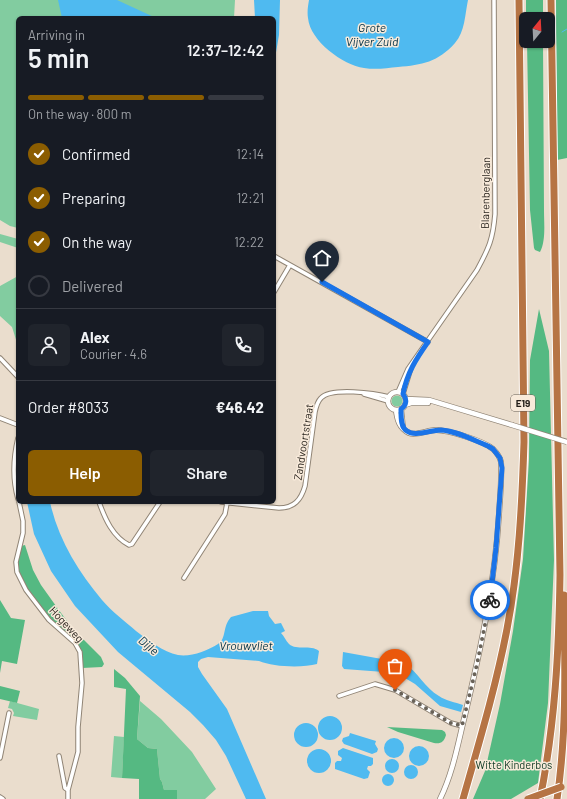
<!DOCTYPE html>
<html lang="en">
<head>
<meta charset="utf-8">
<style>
  body { margin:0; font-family:Barlow,sans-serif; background:#20242c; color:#f1f3f6; height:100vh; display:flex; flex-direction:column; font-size:15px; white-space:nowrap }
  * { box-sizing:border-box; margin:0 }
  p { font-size:13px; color:#9ea1a6 }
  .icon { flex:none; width:22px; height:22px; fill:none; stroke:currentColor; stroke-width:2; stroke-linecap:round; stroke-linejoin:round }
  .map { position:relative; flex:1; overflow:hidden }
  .panel { position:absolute; left:16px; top:16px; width:260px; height:488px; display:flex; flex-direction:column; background:#171b24; border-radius:6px; box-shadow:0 1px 3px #0004 }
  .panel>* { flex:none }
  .needle { width:26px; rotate:18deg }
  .buttons { position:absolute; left:519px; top:12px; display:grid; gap:8px }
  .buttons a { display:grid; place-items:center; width:36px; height:36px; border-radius:6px; background:#171b24; box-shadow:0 1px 3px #0004; font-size:20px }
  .pin { position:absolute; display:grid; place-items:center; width:34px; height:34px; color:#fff; margin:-41px -17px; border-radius:50% 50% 50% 0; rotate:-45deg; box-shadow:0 0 4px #0007 }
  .pin .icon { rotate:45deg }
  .courier { position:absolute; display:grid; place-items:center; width:40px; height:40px; margin:-20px; border:3px solid #1a73e8; border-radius:50%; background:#fff; color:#222; box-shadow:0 1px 5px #0007 }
  .overview em { font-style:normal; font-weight:600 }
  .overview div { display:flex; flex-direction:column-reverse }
  .overview { display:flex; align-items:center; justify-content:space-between; height:68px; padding:0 12px }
  h1 { font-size:26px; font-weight:600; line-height:30px }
  .bar { display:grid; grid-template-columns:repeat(4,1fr); gap:6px 4px; align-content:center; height:48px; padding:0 12px }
  .bar i { height:5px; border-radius:3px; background:#363941 }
  .bar .selected { background:#8b5d01 }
  .bar p { grid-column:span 4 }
  .line { display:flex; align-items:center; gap:10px; padding:0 12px; border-top:1px solid #363941 }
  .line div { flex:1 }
  .round { display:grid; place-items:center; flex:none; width:42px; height:42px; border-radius:6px; background:#20242c }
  ol { padding:0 12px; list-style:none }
  li { display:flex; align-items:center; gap:12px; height:44px }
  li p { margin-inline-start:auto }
  li .icon { padding:4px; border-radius:50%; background:#8b5d01; color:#fff; stroke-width:4 }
  li:last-child { color:#9ea1a6 }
  li i { width:22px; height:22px; border:2px solid #363941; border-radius:50% }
  .button { display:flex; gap:8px; margin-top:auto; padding:8px 12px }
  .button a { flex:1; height:46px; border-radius:6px; background:#8b5d01; color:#fff; font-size:16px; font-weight:600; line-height:46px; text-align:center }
  .button a+a { background:#20242c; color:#f1f3f6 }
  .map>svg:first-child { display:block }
</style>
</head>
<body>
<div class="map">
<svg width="567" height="799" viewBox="0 0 567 799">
  <rect width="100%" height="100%" fill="#eaddcd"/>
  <!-- green -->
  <path fill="#82cca0" d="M0 0H235L234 18H18V228L10 226 0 220Z
    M0 234 18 239V248L0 242Z
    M18 276V346L12 327 0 316V286Z
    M391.5 401a5.5 5.5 0 1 1 11 0a5.5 5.5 0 1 1-11 0Z
    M10 701 39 709 37 720 13 716 14 713 12 709 8 708Z
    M140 701 161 719 192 752 216 789 205 799H177V790H164L162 782 160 779 157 749 148 748 137 739Z
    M114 736 124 737 122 778 111 777Z"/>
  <!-- forest -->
  <path fill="#55b982" d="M526 0H543V19H526Z
    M556 0H567V158L557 160Z
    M527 41H543L544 211C544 223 546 241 540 252L535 250 534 248 530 210Z
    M539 309 549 351 554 560 548 703 538 783 511 799H473L485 771 500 704 513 631 523 559 529 459 530 360Z
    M25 545 33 570 41 585 61 613 75 631 101 657 104 664 102 667 82 668 79 649 52 623 27 589 19 575 17 567 21 546Z
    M0 600 11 618 25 620 17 664 2 661 0 673Z
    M114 669 125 678 140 696 137 739 148 748 157 749 160 779 162 782 164 790H177V799H139V779L122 778 126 689 114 687Z
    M0 686 20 691 17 703 0 699Z
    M387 727 442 730 445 732 446 735C444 742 441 744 434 743L398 732Z"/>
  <!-- water -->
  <path fill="#4fbaf0" d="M58 0H117L156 18H62Z
    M254 0H280L279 35 274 64V18H255Z
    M309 0H468C465 14 465 32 455 43 438 62 422 65 398 67 387 68 376 70 364 68 343 65 310 41 308 18 307 12 308 6 309 0Z
    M27 502H50C58 539 78 571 102 600 112 612 125 621 136 631 148 640 163 652 178 655 191 657 207 651 218 644 227 638 222 627 231 617L253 611H268L269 616 275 624 281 623 285 631 281 633C284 636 286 641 289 644 297 651 310 644 319 651L317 664C302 668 273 667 259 661L208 657 201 659 198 662V667L202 674 227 709 266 799H246L226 756 216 740 203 725 190 712 118 652 75 606 51 571 34 534Z
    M343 652 404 663C418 672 425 688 439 696 446 701 455 702 463 705L461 712 440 706 415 684 405 678 384 672 344 669 342 666Z
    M318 728a12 12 0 1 1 24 0a12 12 0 1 1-24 0Z
    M294 735a12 12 0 1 1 24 0a12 12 0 1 1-24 0Z
    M350 733 376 741 375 744 378 749 377 752 372 754 344 744 342 741 343 738 349 736Z
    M384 748a10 10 0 1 1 20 0a10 10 0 1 1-20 0Z
    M409 756a10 10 0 1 1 20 0a10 10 0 1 1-20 0Z
    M343 748 373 758V764L371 766H368L367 769 370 772 368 778 364 779 335 769V763L337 761H341L342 758 338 755V751Z
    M307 761a12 12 0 1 1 24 0a12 12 0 1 1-24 0Z
    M385 766a7 7 0 1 1 14 0a7 7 0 1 1-14 0Z
    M404 772a7 7 0 1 1 14 0a7 7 0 1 1-14 0Z
    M382 780a6 6 0 1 1 12 0a6 6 0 1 1-12 0Z"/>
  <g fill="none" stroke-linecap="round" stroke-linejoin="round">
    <!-- stream -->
    <path stroke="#4fbaf0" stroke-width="1" d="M562 32 567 29"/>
    <defs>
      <path id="minor" d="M274 256 428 342
        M274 292 290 265
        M0 358 18 377
        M398 392 408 369 477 270C489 248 493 239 495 214L494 0
        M364 394 388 401
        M403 394 411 368
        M0 418 18 425
        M18 438C13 459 12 478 18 499
        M19 502 23 521V533L16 562 17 572 26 590 49 620 75 643 80 652 82 683 78 727V752L68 790V799
        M99 502C105 519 113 537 129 545L132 544 160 502
        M221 502 279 508C294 508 301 500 305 486L315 412C316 407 317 402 321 398 331 387 375 393 389 397
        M184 578 225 514 227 503
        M339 696 375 684 395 690 451 723 462 726
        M59 756 65 788 68 790
        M0 758 9 713
        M0 797 3 799"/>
      <path id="tertiary" d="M388 401a9 9 0 1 1 18 0a9 9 0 1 1-18 0Z
        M406 399 429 400 512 425
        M405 405 411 403H428
        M401 409 403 428
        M396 410C397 419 399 428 409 433 416 436 428 430 436 430 448 430 484 441 493 449 497 453 500 457 501 462 502 479 500 497 499 514 495 582 481 648 465 715 458 743 453 773 440 799"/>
      <path id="motorway" d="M463 799C479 743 496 686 507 629 519 567 522 504 524 442L519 0
        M540 799C555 725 559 650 560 575L551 0
        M557 799C567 732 565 663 564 595"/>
    </defs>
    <!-- minor casing -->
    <use href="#minor" stroke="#908475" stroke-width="5.5"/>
    <!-- tertiary casing -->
    <use href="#tertiary" stroke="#908475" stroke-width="6"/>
    <!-- motorway casing -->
    <use href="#motorway" stroke="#fff" stroke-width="9"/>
    <!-- minor -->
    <use href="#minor" stroke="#fff" stroke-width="3.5"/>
    <!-- tertiary -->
    <use href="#tertiary" stroke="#fff" stroke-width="4.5"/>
    <!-- motorway -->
    <use href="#motorway" stroke="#b67444" stroke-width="7"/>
    <defs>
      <path id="tertiary-bridge" d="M512 425 567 442"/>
      <path id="motorway-bridge" d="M528 799 561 787"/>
    </defs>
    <!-- tertiary-bridge casing -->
    <use href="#tertiary-bridge" stroke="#908475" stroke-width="6" stroke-linecap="butt"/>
    <!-- motorway-bridge casing -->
    <use href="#motorway-bridge" stroke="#fff" stroke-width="9" stroke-linecap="butt"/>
    <!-- tertiary-bridge -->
    <use href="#tertiary-bridge" stroke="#fff" stroke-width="4.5"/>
    <!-- motorway-bridge -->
    <use href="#motorway-bridge" stroke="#b67444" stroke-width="7"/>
  </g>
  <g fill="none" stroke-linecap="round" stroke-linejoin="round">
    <!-- done -->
    <path stroke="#696258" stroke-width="4" stroke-dasharray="0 7.2" d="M395 690 451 723 462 726 477 664 490 600"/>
    <!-- route -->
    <path stroke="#1a73e8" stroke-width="5" d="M322 282 428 342C416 359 407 373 403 394 407 399 407 405 401 409V411C401 418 401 428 407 431 415 437 430 430 441 430 457 431 473 440 488 446L493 449 500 458 502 468 496 548 490 600"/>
  </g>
  <g text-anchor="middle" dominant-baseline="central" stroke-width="3" stroke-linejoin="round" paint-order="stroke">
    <!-- shield labels -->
    <rect fill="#f8eada" stroke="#645c53" stroke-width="1" x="511" y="395" width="24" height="16" rx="3"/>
    <g font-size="10" font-weight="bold" fill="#241f19">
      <text x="523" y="403">E19</text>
    </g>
    <!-- street labels -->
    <g font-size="11" fill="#241f19" stroke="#f8eada">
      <text transform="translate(485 193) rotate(-89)">Blarenberglaan</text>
      <text transform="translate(303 442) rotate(-81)">Zandvoortstraat</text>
      <text transform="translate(67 624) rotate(47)">Hogeweg</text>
    </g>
    <!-- park labels -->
    <g font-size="11" fill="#0d3822" stroke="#f8eada">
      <text x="514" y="764">Witte Kinderbos</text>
    </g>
    <!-- water labels -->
    <g font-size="12" font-style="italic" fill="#003147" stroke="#f8eada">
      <text x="372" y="27">Grote<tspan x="372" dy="14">Vijver Zuid</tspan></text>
      <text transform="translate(149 645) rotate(40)">Dijle</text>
      <text x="246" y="645">Vrouwvliet</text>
    </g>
  </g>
</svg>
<div class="buttons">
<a><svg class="needle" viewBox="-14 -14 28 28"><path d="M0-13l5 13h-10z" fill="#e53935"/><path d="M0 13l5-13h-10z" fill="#9ea1a6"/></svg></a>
</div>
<div class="pin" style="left:395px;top:690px;background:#ea580c"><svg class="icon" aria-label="bag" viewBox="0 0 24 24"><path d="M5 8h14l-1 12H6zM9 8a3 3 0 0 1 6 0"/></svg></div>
<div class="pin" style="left:322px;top:282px;background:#1f2937"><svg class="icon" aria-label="home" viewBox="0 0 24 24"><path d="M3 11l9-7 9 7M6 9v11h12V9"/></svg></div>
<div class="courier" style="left:490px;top:600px"><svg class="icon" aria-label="bike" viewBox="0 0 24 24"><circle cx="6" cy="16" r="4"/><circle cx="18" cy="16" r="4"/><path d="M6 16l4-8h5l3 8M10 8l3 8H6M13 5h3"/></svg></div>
<section class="panel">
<div class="overview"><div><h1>5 min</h1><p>Arriving in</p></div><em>12:37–12:42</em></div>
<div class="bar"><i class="selected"></i><i class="selected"></i><i class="selected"></i><i></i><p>On the way · 800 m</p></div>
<ol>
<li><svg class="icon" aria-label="check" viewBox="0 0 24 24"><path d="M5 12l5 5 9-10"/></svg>Confirmed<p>12:14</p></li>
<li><svg class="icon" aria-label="check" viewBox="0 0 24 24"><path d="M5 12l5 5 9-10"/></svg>Preparing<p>12:21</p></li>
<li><svg class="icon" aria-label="check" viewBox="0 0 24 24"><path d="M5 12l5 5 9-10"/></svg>On the way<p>12:22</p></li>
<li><i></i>Delivered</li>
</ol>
<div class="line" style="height:72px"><a class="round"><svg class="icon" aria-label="person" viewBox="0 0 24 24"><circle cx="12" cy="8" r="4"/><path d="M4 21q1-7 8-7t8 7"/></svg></a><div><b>Alex</b><p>Courier · 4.6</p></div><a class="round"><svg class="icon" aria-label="phone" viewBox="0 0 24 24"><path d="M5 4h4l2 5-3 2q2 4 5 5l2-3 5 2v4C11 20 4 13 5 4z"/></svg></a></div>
<div class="line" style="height:52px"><div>Order #8033</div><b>€46.42</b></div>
<div class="button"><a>Help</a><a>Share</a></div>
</section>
</div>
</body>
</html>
